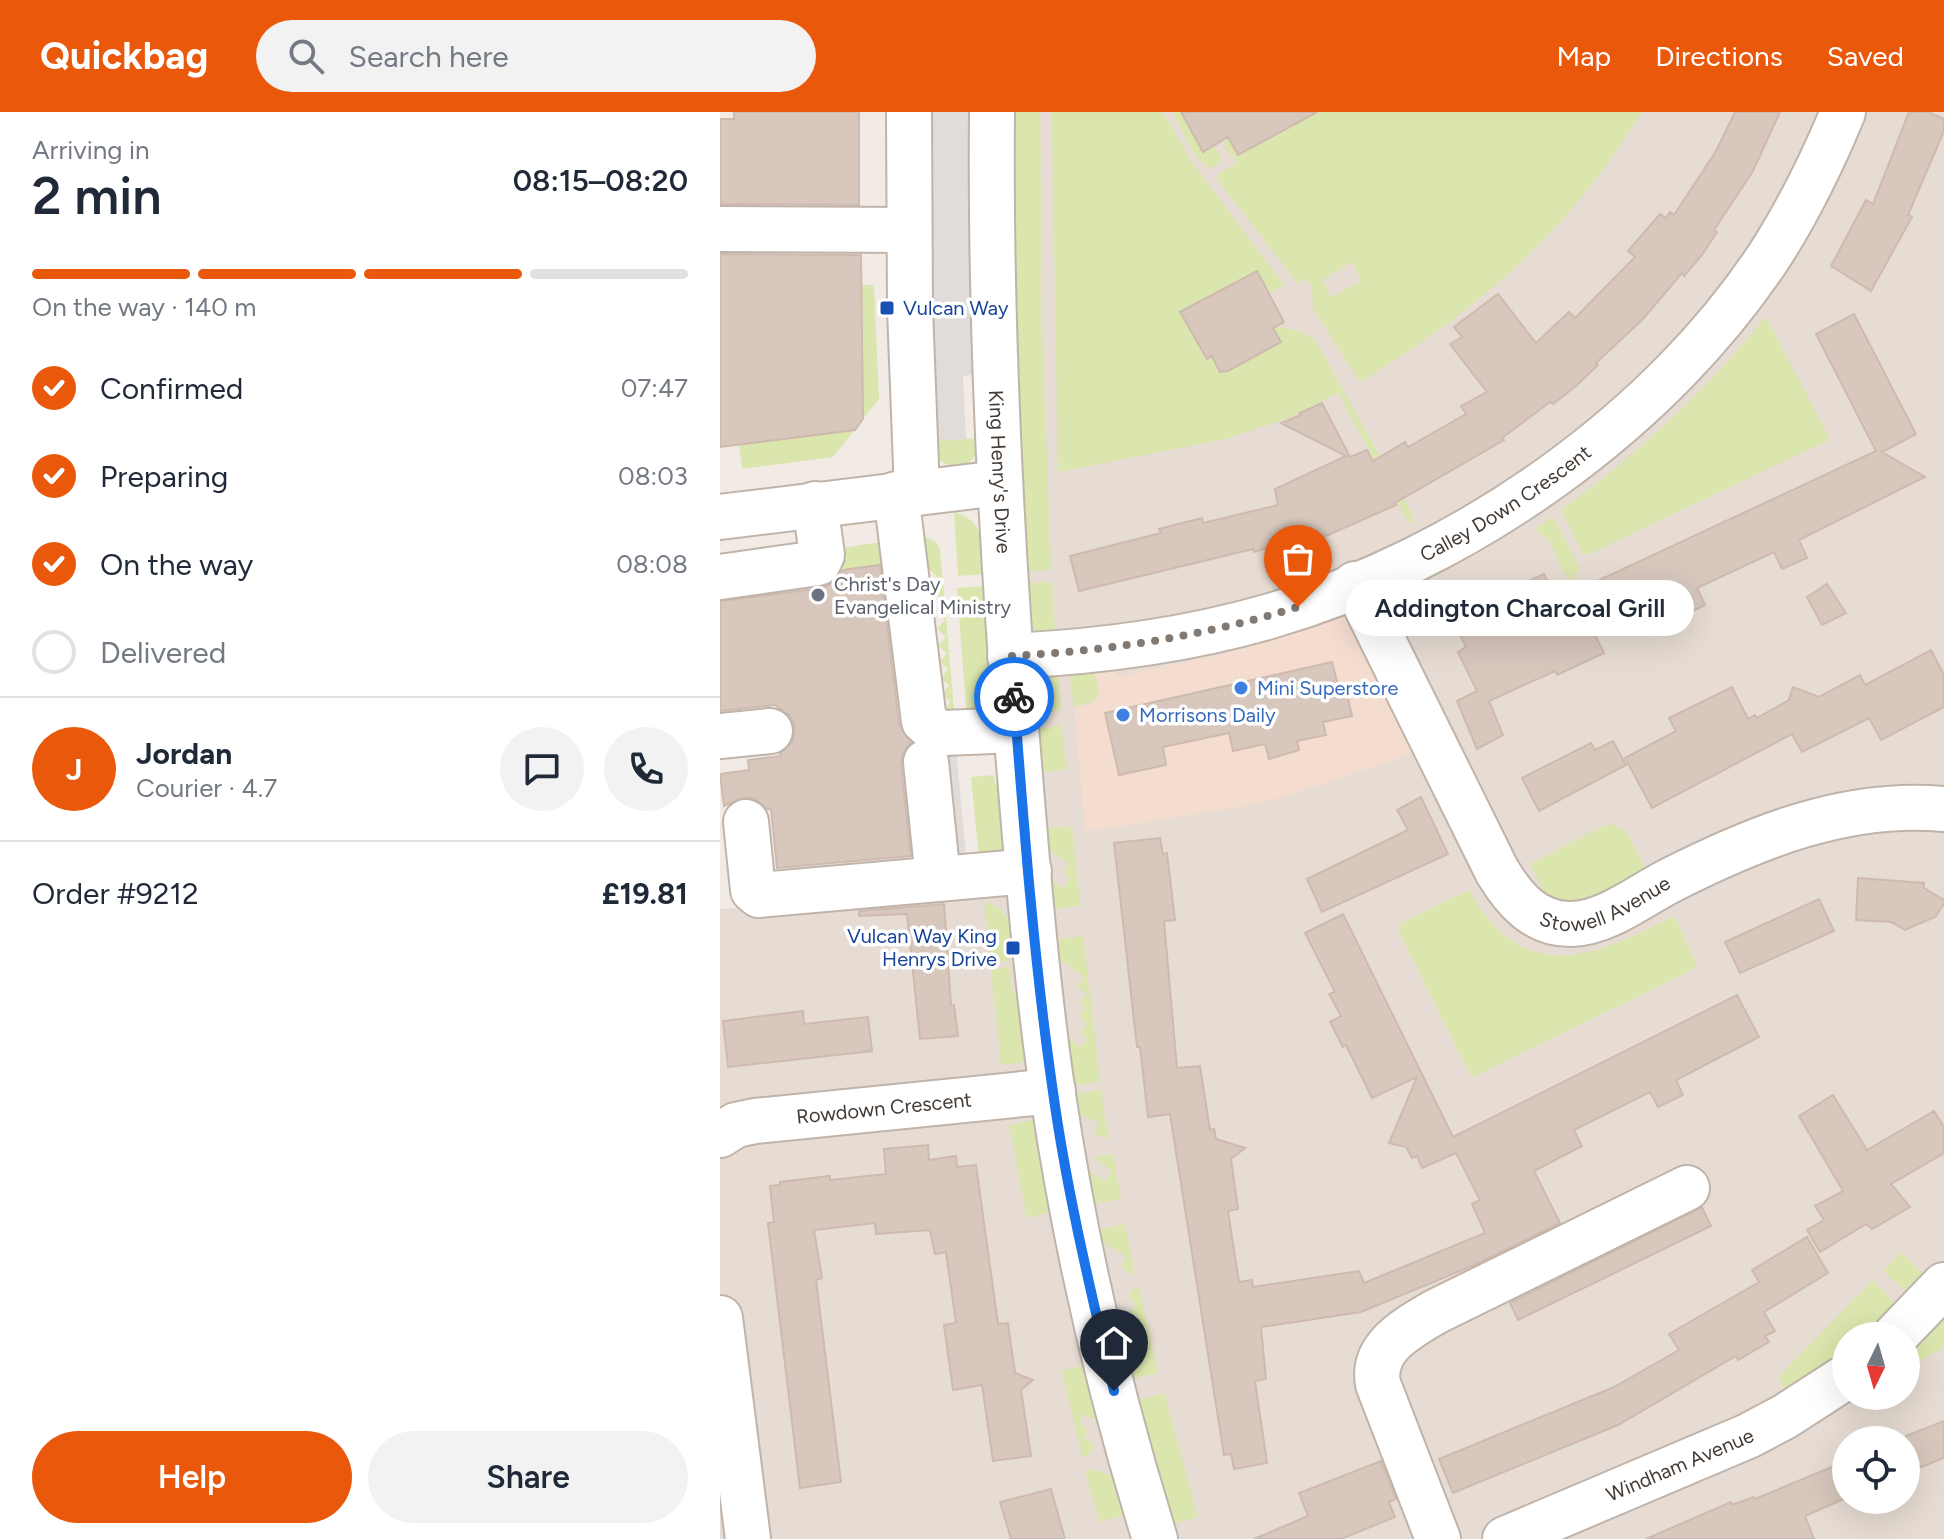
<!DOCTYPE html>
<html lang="en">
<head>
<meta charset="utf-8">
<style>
  body { margin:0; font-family:Figtree,sans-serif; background:#f2f2f3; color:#1f2937; height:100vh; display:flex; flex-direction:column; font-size:30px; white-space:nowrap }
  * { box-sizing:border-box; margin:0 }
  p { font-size:26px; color:#747a83 }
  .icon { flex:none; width:44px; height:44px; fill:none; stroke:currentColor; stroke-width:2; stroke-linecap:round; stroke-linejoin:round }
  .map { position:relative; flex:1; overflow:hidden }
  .side { display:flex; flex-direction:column; background:#fff; width:720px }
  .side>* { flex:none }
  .needle { width:52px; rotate:185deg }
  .tools { position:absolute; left:1112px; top:1210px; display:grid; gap:16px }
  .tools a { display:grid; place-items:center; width:88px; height:88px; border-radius:50%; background:#fff; box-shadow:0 8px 32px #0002; font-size:40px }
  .pin { position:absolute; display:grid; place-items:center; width:68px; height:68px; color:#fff; margin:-82px -34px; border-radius:50% 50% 50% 0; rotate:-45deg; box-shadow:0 0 8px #0007 }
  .pin .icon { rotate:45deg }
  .courier { position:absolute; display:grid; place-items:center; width:80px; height:80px; margin:-40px; border:6px solid #1a73e8; border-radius:50%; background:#fff; color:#222; box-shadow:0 2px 10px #0007 }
  .bubble { position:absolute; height:56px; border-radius:28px; background:#fff; box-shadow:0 8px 32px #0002; font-size:26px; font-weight:600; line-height:56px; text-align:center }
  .summary em { font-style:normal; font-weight:600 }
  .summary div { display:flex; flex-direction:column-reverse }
  .summary { display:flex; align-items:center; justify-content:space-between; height:136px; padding:0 32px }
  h1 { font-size:52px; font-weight:600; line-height:60px }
  .bar { display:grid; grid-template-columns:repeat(4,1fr); gap:12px 8px; align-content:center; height:96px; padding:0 32px }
  .bar i { height:10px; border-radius:6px; background:#e0e1e3 }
  .bar .on { background:#ea580c }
  .bar p { grid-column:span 4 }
  .line { display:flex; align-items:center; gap:20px; padding:0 32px; border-top:2px solid #e0e1e3 }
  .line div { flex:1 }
  .round { display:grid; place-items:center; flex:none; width:84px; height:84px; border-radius:42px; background:#f2f2f3 }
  ol { padding:0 32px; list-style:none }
  li { display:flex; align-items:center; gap:24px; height:88px }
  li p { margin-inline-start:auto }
  li .icon { padding:8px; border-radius:50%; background:#ea580c; color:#fff; stroke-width:4 }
  li:last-child { color:#747a83 }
  li i { width:44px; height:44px; border:4px solid #e0e1e3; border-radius:50% }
  .action { display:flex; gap:16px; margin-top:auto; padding:16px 32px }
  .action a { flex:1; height:92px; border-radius:48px; background:#ea580c; color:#fff; font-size:32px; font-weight:600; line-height:92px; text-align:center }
  .action a+a { background:#f2f2f3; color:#1f2937 }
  header { display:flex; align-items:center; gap:48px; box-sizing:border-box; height:112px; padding:0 40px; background:#ea580c; color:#fff }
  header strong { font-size:38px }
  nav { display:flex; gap:44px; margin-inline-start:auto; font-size:28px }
  .search { width:560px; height:72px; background:#f2f2f3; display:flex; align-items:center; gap:20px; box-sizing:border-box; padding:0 28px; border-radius:44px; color:#747a83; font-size:30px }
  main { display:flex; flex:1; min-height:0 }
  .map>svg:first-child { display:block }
</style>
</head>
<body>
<header>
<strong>Quickbag</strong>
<div class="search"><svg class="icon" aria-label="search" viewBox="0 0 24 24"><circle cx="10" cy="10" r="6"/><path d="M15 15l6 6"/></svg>Search here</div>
<nav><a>Map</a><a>Directions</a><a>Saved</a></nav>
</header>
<main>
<section class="side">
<div class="summary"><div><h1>2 min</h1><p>Arriving in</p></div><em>08:15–08:20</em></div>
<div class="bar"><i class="on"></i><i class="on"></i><i class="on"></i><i></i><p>On the way · 140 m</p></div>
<ol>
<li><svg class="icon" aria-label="check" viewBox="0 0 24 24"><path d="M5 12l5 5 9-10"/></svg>Confirmed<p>07:47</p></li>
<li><svg class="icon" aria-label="check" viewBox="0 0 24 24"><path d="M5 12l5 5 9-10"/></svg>Preparing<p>08:03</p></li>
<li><svg class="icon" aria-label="check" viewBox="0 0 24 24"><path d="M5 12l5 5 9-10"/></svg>On the way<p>08:08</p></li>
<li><i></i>Delivered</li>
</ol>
<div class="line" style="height:144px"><b class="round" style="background:#ea580c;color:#fff">J</b><div><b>Jordan</b><p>Courier · 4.7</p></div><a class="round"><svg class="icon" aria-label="chat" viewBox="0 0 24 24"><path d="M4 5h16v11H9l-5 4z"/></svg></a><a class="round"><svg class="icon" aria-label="phone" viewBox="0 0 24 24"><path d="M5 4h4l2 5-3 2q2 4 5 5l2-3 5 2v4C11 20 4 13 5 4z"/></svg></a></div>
<div class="line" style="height:104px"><div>Order #9212</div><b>£19.81</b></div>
<div class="action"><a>Help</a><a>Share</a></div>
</section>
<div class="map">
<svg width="1224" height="1427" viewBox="0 0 1224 1427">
  <rect width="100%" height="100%" fill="#f2ebe5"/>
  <!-- residential -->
  <path fill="#e6dcd3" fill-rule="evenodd" d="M272 0H1224V1427H0V797L136 786 309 759ZM1126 1224H1186V1284H1126ZM1126 1328H1186V1388H1126Z"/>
  <!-- commercial -->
  <path fill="#f4dccf" d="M622 500 640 518 634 522 667 590 674 587 678 609 694 641 567 684 526 694 365 720 354 595 370 592 374 558 388 554 399 564 504 542 573 522 579 518 582 509Z"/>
  <!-- green -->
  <path fill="#dae6ad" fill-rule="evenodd" d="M291 0H320L322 219 331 455 330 458 303 460 298 355Z
    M332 0H443L469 46 564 173 550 181 537 159 473 193 464 206 486 247 492 244 500 260 509 259 560 230 553 216 558 214 584 221 596 229 691 400 694 409 689 411 618 281 568 306 506 327 338 360Z
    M453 0H461L483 40 494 34 503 49 490 56C472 48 462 17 453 0Z
    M597 0H921C855 115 753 202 640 270L593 197 592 176 585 166 578 172 497 67 499 60 516 53 514 43 509 42 503 29 551 3 568 16ZM632 150 641 169 611 185 602 168Z
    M141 173H154L159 287 143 307Z
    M1046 205 1107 322V329L867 443 863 442 841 398C918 342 985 279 1046 205Z
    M135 318 113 345 22 357 19 332Z
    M262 326C255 352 242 363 217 347L212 329Z
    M234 400C265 408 264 436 266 462L238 464Z
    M830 406 835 408 860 456 853 467H847L829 428 815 417Z
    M203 424 216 430 220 437 235 609 224 599 231 589 222 583 229 573 221 567 228 557 220 550 227 541 218 534 226 525 217 517 225 508 215 498 223 488 213 479 222 469 193 443Z
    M169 429 172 452 124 458 121 436Z
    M330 470 332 471 335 523 316 521 308 510 303 471Z
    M267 474 274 596 247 608 237 476Z
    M349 556 374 558 379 579 375 589 354 595Z
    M338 557 341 598 313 603C313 580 314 565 338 557Z
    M341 613 347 657 318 661 314 618Z
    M274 663 275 672H281L285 741 259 746 251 665Z
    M891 712 907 720 928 763 881 788 832 795 810 752 879 716Z
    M352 714 360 794 331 797 328 766 343 776 350 766 343 761 349 751 325 735 323 717Z
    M749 778C803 876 873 846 954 804L975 848V854L972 858 753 965 749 961 678 818 680 812Z
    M264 790C283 792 296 817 298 835L288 836 289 849 271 851Z
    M363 824 380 970 351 973 345 923 361 935 368 927 360 921 367 912 359 905 365 896 360 891 367 882 357 875 364 865 336 845 334 828Z
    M289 855 292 880 303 879 308 945 300 951 281 953 271 857Z
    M381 978 388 1027 375 1022 379 1011 355 1000 353 982Z
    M315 1008 334 1099 307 1106 289 1013Z
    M393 1042 401 1087 370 1093 364 1055 385 1070 392 1059 372 1045Z
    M405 1112 414 1158 412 1163 401 1156 407 1144 378 1128 376 1118Z
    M1181 1140 1208 1167 1193 1185 1163 1159Z
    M1153 1168 1179 1197 1149 1224H1126V1243L1067 1283 1058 1265Z
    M415 1174 419 1176 438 1261 410 1267 399 1218 417 1230 423 1222 413 1215 419 1206 410 1200 416 1191 408 1186Z
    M1224 1196V1235L1190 1255 1186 1248V1233Z
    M369 1252 383 1311 363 1302 359 1312 369 1317 364 1327 374 1332 369 1343 362 1345 342 1259Z
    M444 1281 478 1405 450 1413 416 1289Z
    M373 1357 397 1366 408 1402 380 1410 365 1359Z"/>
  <!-- parking -->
  <path fill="#e0dcda" d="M206 0H254L258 262 243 264 246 327 212 329Z
    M236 637 247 754 203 757 193 641Z"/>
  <!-- building -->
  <path fill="#d7c7bd" stroke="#cebaae" stroke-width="2" d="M14 0H139V93L0 92V7H14Z
    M461 0H597L518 43 508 25 483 40Z
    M1015 0H1060L1033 59 994 118 997 120 982 143 964 164 962 161 923 207 876 251 878 253 856 274 833 292 830 290 782 326 784 328 675 391 676 393 583 434 581 427 534 440 533 437 359 479 350 444 441 421 439 417 482 406 483 411 558 393 555 377 626 344 561 311 581 303 580 301 602 291 630 345 647 338 653 349 685 330 688 335 746 302 741 294 767 280 730 232 742 225 734 215 778 182 816 231 849 200 855 206 915 145 908 139 940 102 946 106 950 100 954 103 996 39Z
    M1189 0H1208L1224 7V19L1188 103 1192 105 1151 179 1111 154 1146 88 1153 92Z
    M0 142 141 143 143 307 135 318 0 335Z
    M537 159 564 210 553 216 561 230 508 259 500 260 492 244 487 247 460 200Z
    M1134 202 1196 322 1162 340 1205 365 1079 428 1087 446 1062 457 1054 440 977 476 985 493 973 499 960 505 952 487 875 523 884 541 837 563 835 559 769 589 783 623 757 637 737 589 757 579 738 540 746 535 731 504 824 462 831 477 836 475 841 486 1156 339 1096 222Z
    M160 453 179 612 191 630 183 641 181 653 191 744 57 756 51 697H47L35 687 24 685 4 694 0 662 29 658 28 648 61 644 60 641 72 630 75 616 70 604 55 593 0 599V489L102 476 113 471 123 458Z
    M1107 472 1126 501 1102 513 1087 485Z
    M1211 538 1224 563V595L1161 628 1149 606 1082 640 1072 622 932 696 905 646 956 619 949 606 1012 575 1028 607 1035 603 1037 606 1069 588 1073 575 1099 585 1140 563 1145 573Z
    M612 550 618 573 625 572 632 604 603 610 606 623 577 629 579 638 549 647 545 632 513 639 509 621 443 635 446 653 399 663 385 601Z
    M893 629 906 653 819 699 802 666 871 631 875 638Z
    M701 685 728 742 602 800 587 767 688 718 677 698Z
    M440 726 443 742 447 741 455 808 444 809 457 956 480 954 490 1018 494 1017 496 1027 525 1036 511 1047 518 1097 508 1099 519 1170 532 1168 533 1175 639 1159 644 1171 765 1121 752 1092 760 1088 736 1041 702 1056 697 1044 692 1046 686 1035 669 1031 697 965 652 986 626 933 623 935 610 910 621 904 609 882 615 880 585 821 623 802 733 1025 1017 883 1039 925 956 968 963 983 938 995 930 980 854 1018 862 1034 814 1059 840 1111 752 1154 641 1200 541 1215 546 1267 535 1269 547 1351 514 1357 511 1342 504 1343 450 1002 428 1005 420 935H417L394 731Z
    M1138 766 1204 771V776L1224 788V792L1215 805 1185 818 1171 810 1136 808Z
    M1099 787 1114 819 1020 861 1005 830Z
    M224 792 231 893H234L238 924 200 927 187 802 139 804V799Z
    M83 899 84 912 148 905 152 939 8 955 3 909Z
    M1113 983 1147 1038 1214 999 1224 1015V1041L1171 1072 1190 1095 1152 1117 1146 1112 1100 1140 1087 1118 1104 1108 1095 1094 1123 1079 1079 1004Z
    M208 1033 209 1048 236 1044 237 1055 256 1053 278 1212 288 1211 295 1261 313 1268 301 1278 311 1344 273 1349 262 1273 233 1278 224 1213 236 1211 226 1140 215 1142 210 1118 156 1122 155 1111 94 1118 102 1166 96 1168 121 1370 80 1376 48 1111 54 1110 50 1074 60 1073V1070L110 1064V1068L166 1062 164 1037Z
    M982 1095 991 1114 798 1208 790 1191Z
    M1087 1125 1108 1161 1044 1200 1055 1219 1045 1224 1049 1230 1018 1248 1016 1244 898 1313 733 1381 719 1347 894 1275 959 1238 949 1222 1039 1170 1032 1158Z
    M1224 1309V1346L1186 1361V1324Z
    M661 1349 676 1387 669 1390 675 1405 621 1427H534L588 1404 579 1381Z
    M1126 1349V1386L1085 1404 1094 1427H926L1011 1390 1012 1393 1034 1385 1035 1387Z
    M331 1377 345 1427H291L280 1390Z"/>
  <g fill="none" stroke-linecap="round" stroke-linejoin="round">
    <defs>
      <g id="minor">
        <path d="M189 0 190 197 197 380"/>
        <path id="s1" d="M272 0C270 205 280 410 296 615 306 737 315 861 333 983 355 1132 390 1283 435 1427"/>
        <path d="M0 117 189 118"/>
        <path d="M176 382 204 609 216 619 224 621 296 618"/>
        <path d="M0 405 279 371"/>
        <path d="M0 465 98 451 102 443 95 392"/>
        <path id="s2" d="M635 472 777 759C794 787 815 813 852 812 887 811 921 783 951 768 1036 725 1127 688 1224 697"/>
        <path id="s3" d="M290 544C377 540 463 529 547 505 743 449 945 308 1055 135 1081 93 1104 46 1123 0"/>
        <path d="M0 624 50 619"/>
        <path d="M206 650 218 767"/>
        <path d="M26 710 33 778 39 783 309 759"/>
        <path id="s4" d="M0 1023 16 1013 35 1009 333 979"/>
        <path d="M0 1206 28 1427"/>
        <path d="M1175 1224 1224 1173"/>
        <path d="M718 1427 658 1272C651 1235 688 1216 715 1200L967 1076"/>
        <path id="s5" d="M785 1427 1028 1324 1064 1305 1126 1265"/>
      </g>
    </defs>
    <!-- minor casing -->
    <use href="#minor" stroke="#c0b4aa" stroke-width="48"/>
    <!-- minor -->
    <use href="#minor" stroke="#fff" stroke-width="44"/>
  </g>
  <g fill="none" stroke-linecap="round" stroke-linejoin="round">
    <!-- done -->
    <path stroke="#817972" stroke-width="8" stroke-dasharray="0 14.4" d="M294 585 290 544C389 539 484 524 578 495"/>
    <!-- route -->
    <path stroke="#1a73e8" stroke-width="10" d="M294 585C304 717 314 849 333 980 347 1081 371 1180 394 1279"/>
  </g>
  <!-- markers -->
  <g fill="#1a4fb4" stroke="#fff" stroke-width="3">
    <rect x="159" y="188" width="16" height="16" rx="4"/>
    <rect x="285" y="828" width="16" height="16" rx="4"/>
  </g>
  <circle fill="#6b7280" stroke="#fff" stroke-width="3" cx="98" cy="483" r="8"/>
  <g fill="#3f7fe0" stroke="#fff" stroke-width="3">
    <circle cx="521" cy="576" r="8"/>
    <circle cx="403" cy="603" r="8"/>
  </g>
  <g text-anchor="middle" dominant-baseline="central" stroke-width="7" stroke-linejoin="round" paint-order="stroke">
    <!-- transit labels -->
    <g font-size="20" fill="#164399" stroke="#fff" text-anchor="start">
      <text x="183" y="196">Vulcan Way</text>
      <text x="277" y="824" text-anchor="end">Vulcan Way King<tspan x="277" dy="23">Henrys Drive</tspan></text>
    </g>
    <!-- street labels -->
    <g font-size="20" fill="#443b34" stroke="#fff">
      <text stroke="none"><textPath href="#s1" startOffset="360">King Henry's Drive</textPath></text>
      <text stroke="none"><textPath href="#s3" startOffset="526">Calley Down Crescent</textPath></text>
      <text stroke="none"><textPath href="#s2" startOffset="454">Stowell Avenue</textPath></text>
      <text stroke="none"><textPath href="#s4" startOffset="168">Rowdown Crescent</textPath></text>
      <text stroke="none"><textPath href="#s5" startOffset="190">Windham Avenue</textPath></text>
    </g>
    <!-- worship labels -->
    <g font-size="20" fill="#5b616d" stroke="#fff" text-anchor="start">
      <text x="114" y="472">Christ's Day<tspan x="114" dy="23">Evangelical Ministry</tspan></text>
    </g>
    <!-- shop labels -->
    <g font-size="20" fill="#366cbe" stroke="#fff" text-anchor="start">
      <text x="537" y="576">Mini Superstore</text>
      <text x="419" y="603">Morrisons Daily</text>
    </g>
  </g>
</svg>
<div class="tools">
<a><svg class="needle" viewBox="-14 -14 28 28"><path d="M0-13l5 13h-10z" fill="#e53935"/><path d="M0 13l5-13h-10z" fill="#747a83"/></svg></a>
<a><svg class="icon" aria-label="locate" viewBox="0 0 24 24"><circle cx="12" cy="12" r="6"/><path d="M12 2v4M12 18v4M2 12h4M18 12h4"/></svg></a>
</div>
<div class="pin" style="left:578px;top:495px;background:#ea580c"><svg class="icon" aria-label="bag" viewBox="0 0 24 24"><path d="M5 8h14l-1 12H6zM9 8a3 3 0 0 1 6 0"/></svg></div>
<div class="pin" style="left:394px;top:1279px;background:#1f2937"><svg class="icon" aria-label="home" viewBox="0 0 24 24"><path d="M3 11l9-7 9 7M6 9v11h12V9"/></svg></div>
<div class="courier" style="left:294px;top:585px"><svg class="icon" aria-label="bike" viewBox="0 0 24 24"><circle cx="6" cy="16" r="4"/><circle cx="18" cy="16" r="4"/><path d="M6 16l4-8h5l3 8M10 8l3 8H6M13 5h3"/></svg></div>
<div class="bubble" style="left:626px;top:468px;width:348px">Addington Charcoal Grill</div>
</div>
</main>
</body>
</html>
